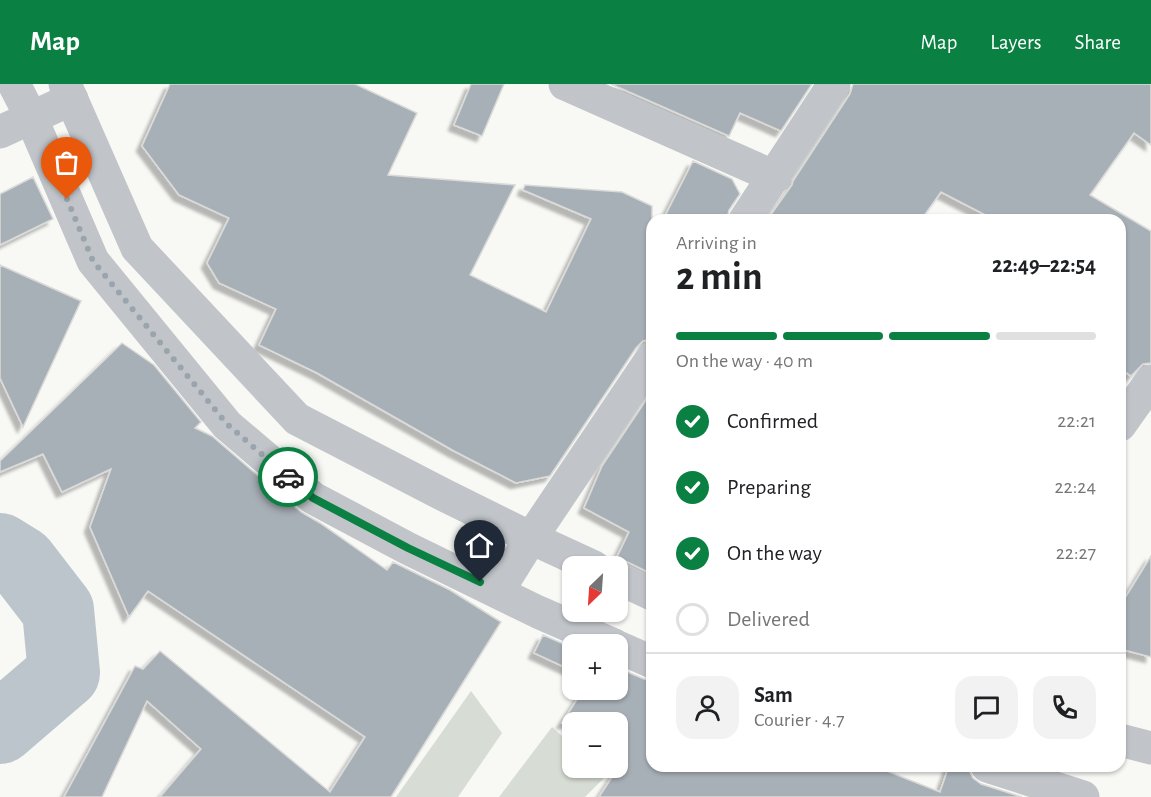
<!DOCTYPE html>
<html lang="en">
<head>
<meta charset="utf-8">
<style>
  body { margin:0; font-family:"Alegreya Sans",sans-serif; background:#f2f2f2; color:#202124; height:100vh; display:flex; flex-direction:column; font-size:22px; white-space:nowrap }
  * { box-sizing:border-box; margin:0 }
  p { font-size:20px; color:#757577 }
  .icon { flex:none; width:33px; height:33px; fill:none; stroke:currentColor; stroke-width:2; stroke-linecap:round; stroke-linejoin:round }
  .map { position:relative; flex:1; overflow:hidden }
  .details { position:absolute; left:646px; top:130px; width:480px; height:558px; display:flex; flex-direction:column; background:#fff; border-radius:18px; box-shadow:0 2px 4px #0004 }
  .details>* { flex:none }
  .needle { width:39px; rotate:205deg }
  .buttons { position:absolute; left:562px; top:472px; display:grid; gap:12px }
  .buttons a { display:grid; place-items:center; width:66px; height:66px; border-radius:12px; background:#fff; box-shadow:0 2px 4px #0004; font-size:30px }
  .pin { position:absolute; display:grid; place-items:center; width:51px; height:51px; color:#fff; margin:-62px -26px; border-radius:50% 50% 50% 0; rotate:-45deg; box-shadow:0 0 6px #0007 }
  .pin .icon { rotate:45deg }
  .courier { position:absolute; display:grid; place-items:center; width:60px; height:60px; margin:-30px; border:4px solid #0b8043; border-radius:50%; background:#fff; color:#222; box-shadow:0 2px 8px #0007 }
  .summary em { font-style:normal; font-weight:600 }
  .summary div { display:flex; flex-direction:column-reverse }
  .summary { display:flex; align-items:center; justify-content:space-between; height:102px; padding:0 30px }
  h1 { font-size:39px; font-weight:600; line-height:45px }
  .bar { display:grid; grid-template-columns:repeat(4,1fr); gap:9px 6px; align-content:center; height:72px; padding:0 30px }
  .bar i { height:8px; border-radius:4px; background:#e0e0e0 }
  .bar .current { background:#0b8043 }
  .bar p { grid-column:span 4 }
  .line { display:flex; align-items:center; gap:15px; padding:0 30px; border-top:2px solid #e0e0e0 }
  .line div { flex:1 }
  .round { display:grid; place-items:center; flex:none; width:63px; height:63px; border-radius:18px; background:#f2f2f2 }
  ol { padding:0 30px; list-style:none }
  li { display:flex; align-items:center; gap:18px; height:66px }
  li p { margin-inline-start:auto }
  li .icon { padding:6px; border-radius:50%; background:#0b8043; color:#fff; stroke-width:4 }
  li:last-child { color:#757577 }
  li i { width:33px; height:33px; border:3px solid #e0e0e0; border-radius:50% }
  header { display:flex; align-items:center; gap:36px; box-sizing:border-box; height:84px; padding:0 30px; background:#0b8043; color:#fff }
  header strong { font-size:28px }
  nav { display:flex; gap:33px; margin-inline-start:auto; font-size:21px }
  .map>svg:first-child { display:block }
</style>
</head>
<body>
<header>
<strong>Map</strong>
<nav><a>Map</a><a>Layers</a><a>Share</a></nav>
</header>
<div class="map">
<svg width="1151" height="713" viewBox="0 0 1151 713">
  <defs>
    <filter id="shadow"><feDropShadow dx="-5.5" dy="5.5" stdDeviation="1.5" flood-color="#0004"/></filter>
  </defs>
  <rect width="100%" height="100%" fill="#f8f8f5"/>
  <!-- green -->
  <path fill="#d7ddd5" d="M471 607 502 649 458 713H396Z
    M552 643 573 662V684H599L607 691 585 713H499Z"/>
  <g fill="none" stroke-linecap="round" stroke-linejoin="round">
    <!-- river -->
    <path stroke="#bcc5cb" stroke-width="72" d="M0 465 21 478 58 526 64 589 0 644"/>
  </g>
  <!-- building -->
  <path fill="#a8b0b7" stroke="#dadad8" stroke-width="1.5" filter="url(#shadow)" d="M170 0H355L417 29 388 91 515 101 470 191 546 228 591 135 523 106 525 101 622 108 652 122V255L643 257 636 264 550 392 516 399 454 367 317 289 259 261 276 225 219 199 207 179 229 134 179 111 142 62Z
    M471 0H504L482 52 454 41Z
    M611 0H812L781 47 740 29 729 52Z
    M853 0H1151V61L1134 49 1090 111 1151 147V279L1143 280 1131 292 1120 285V136H995L941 108 921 136H767L792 101 793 97 850 10Z
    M693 77 732 95 740 110 729 126 727 136H663Z
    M33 93 53 135 0 161V110Z
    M0 181 81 217 23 343 0 294Z
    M122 259 154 281 201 338 195 344 212 352 270 402 269 405 284 414 301 428 320 439 387 486 393 478 450 506 501 538 391 713H160L201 665 147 617 102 713H64L135 582 143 585 160 567 330 708 365 653 148 507 129 533 90 443 111 385 62 408 43 370 0 388V377Z
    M652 307V490L617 473 629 448 584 424 602 382Z
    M1151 472V573L1120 565V522Z
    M543 551 573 564V587L534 569Z
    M618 584 644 595 652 596V682H874L940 708 949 682H969V686L973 694 981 700 1022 713H599L618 684V639H562L583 606H618Z"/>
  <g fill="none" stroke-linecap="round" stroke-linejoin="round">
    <!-- minor -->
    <path stroke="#c1c5c9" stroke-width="33" d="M565 0 775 93
      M0 48 72 15
      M745 136 834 0
      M1120 341 1151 297
      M498 507 531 454 652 274"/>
    <!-- tertiary -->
    <path stroke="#c1c5c9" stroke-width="33" d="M14 0 31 33 93 177 227 341 313 414 407 464 538 528 614 561
      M65 0 137 164 297 335 444 411 531 454 594 483
      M618 494 652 510
      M618 563 652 578
      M1120 656 1151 664
      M987 682 1083 713"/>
  </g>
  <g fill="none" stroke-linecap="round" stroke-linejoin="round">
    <!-- done -->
    <path stroke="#9aa4ad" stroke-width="6" stroke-dasharray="0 10.8" d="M67 115 93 177 227 340 288 393"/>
    <!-- route -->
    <path stroke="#0b8043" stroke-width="8" d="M288 393 313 414 408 464 480 498"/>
  </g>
</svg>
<div class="buttons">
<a><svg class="needle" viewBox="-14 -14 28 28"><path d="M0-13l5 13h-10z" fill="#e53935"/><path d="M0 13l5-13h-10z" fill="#757577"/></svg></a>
<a>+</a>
<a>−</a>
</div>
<div class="pin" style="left:67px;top:115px;background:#ea580c"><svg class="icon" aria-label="bag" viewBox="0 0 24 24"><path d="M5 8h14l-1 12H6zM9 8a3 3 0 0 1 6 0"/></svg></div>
<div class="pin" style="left:480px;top:498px;background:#1f2937"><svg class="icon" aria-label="home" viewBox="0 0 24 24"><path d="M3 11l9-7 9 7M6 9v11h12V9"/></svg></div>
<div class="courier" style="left:288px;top:393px"><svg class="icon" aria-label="car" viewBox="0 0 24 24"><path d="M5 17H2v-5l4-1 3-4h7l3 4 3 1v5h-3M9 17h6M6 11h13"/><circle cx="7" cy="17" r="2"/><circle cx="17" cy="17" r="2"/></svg></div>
<section class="details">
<div class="summary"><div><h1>2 min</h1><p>Arriving in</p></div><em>22:49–22:54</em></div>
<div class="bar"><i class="current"></i><i class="current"></i><i class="current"></i><i></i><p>On the way · 40 m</p></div>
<ol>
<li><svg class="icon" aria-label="check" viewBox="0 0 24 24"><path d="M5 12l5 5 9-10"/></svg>Confirmed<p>22:21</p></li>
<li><svg class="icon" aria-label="check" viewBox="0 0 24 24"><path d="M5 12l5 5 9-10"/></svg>Preparing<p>22:24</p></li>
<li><svg class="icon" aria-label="check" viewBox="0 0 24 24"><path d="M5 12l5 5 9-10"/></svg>On the way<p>22:27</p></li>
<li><i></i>Delivered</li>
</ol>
<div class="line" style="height:108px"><a class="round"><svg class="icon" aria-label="person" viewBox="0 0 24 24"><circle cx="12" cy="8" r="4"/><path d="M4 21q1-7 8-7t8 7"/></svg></a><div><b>Sam</b><p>Courier · 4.7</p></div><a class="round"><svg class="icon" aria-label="chat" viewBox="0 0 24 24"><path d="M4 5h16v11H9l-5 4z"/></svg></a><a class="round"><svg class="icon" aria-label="phone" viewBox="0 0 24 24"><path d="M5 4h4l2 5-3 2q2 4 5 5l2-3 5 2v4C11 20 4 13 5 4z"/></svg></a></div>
</section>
</div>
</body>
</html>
